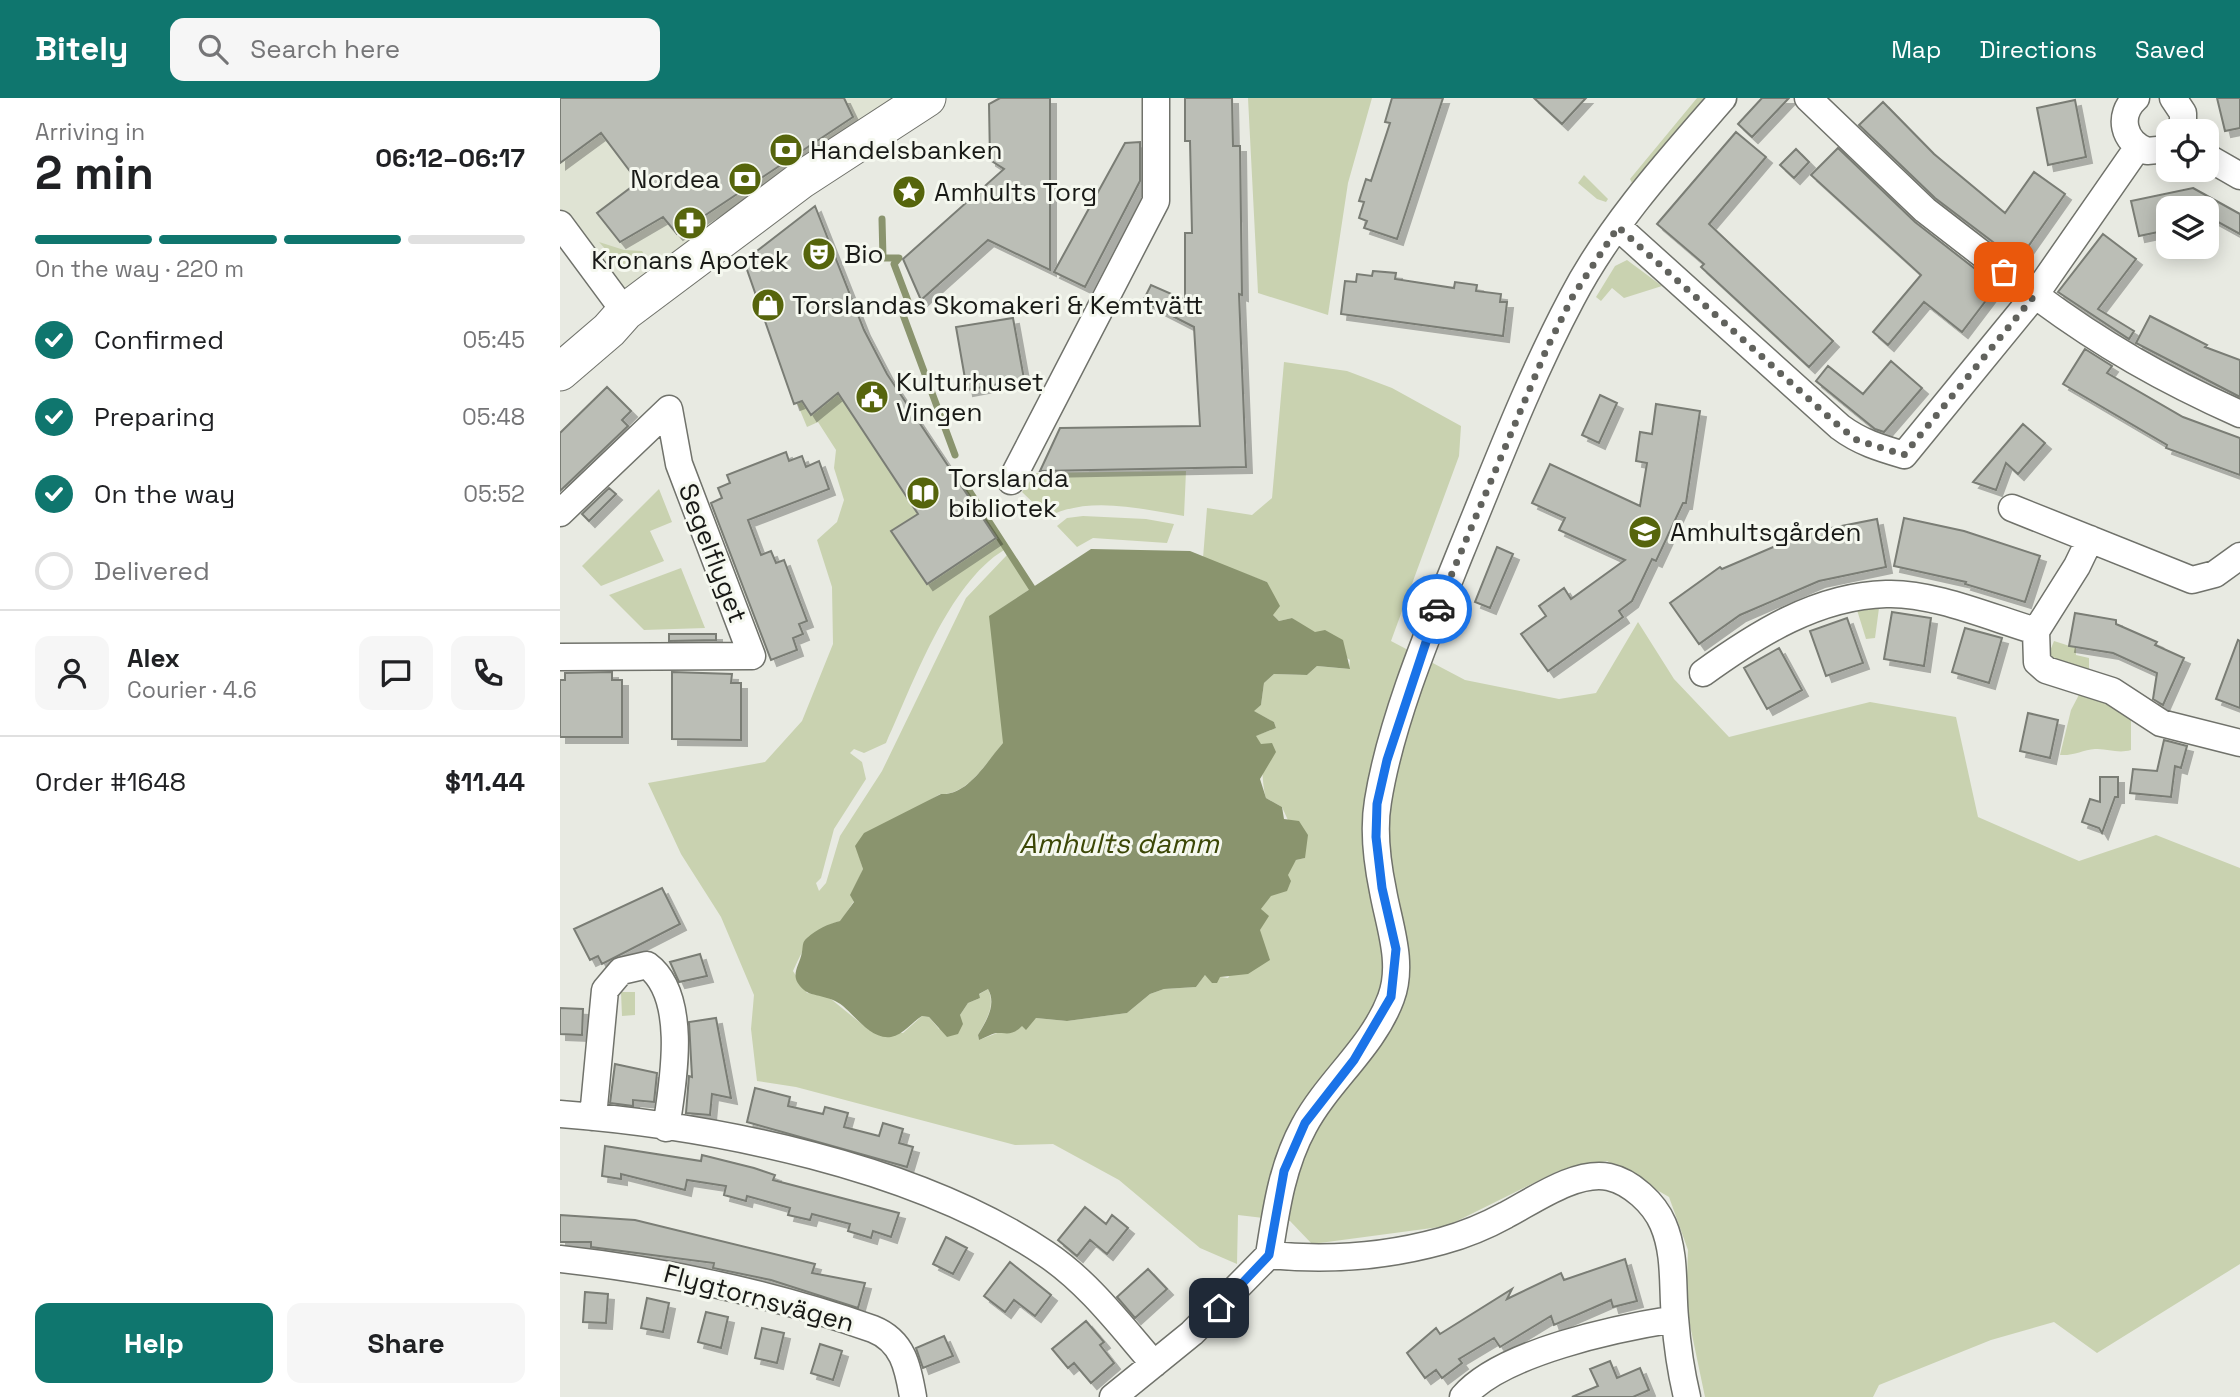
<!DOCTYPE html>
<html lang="en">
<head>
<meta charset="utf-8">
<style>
  body { margin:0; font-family:"Space Grotesk",sans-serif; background:#f6f6f6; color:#202124; height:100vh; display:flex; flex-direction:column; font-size:26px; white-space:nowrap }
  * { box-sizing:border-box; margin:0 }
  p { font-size:23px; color:#757577 }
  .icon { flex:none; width:38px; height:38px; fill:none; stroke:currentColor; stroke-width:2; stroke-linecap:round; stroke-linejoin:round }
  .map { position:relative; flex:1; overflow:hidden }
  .drawer { display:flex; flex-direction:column; background:#fff; width:560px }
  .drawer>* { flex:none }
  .fabs { position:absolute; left:1596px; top:21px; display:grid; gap:14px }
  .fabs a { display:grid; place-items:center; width:63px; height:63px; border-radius:14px; background:#fff; box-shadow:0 4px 18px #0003; font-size:35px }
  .pin { position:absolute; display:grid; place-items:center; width:60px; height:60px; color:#fff; margin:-30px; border-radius:14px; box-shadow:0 4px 10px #0006 }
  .courier { position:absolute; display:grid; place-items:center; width:70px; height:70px; margin:-35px; border:5px solid #1a73e8; border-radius:50%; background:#fff; color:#222; box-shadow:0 2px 9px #0007 }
  .headline em { font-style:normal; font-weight:600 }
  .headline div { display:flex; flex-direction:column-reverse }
  .headline { display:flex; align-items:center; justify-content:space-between; height:119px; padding:0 35px }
  h1 { font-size:46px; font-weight:600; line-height:52px }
  .bar { display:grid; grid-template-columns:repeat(4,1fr); gap:10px 7px; align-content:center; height:84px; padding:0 35px }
  .bar i { height:9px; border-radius:5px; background:#e0e0e0 }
  .bar .current { background:#0f766e }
  .bar p { grid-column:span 4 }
  .line { display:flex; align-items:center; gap:18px; padding:0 35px; border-top:2px solid #e0e0e0 }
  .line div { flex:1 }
  .round { display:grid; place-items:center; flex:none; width:74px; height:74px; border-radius:14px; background:#f6f6f6 }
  ol { padding:0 35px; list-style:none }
  li { display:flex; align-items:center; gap:21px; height:77px }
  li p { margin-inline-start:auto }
  li .icon { padding:7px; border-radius:50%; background:#0f766e; color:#fff; stroke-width:4 }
  li:last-child { color:#757577 }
  li i { width:38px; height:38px; border:4px solid #e0e0e0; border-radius:50% }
  .button { display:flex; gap:14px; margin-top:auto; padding:14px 35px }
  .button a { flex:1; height:80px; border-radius:14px; background:#0f766e; color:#fff; font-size:28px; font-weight:600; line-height:80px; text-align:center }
  .button a+a { background:#f6f6f6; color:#202124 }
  header { display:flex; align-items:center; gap:42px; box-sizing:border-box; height:98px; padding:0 35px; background:#0f766e; color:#fff }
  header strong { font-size:33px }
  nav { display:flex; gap:38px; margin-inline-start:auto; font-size:24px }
  .search { width:490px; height:63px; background:#f6f6f6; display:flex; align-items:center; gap:18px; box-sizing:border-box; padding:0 24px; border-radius:14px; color:#757577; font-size:26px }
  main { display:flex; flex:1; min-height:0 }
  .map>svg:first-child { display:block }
</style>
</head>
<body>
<header>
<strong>Bitely</strong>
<div class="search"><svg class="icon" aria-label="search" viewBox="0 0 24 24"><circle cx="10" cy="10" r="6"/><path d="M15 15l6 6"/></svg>Search here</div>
<nav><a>Map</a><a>Directions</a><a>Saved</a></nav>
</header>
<main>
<section class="drawer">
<div class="headline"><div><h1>2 min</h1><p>Arriving in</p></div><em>06:12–06:17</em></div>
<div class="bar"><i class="current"></i><i class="current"></i><i class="current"></i><i></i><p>On the way · 220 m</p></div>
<ol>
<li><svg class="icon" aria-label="check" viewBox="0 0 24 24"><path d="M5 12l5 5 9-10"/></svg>Confirmed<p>05:45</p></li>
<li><svg class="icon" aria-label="check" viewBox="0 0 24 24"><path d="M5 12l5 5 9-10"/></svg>Preparing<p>05:48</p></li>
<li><svg class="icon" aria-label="check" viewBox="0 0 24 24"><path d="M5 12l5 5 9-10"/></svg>On the way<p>05:52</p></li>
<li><i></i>Delivered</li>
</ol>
<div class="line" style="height:126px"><a class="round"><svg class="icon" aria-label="person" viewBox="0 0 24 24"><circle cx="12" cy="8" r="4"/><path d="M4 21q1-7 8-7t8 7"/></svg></a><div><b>Alex</b><p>Courier · 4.6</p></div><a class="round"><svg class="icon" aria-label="chat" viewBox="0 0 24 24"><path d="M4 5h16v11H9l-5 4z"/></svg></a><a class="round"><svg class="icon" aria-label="phone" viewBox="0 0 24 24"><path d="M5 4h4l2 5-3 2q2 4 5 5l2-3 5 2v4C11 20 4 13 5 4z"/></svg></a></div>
<div class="line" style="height:91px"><div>Order #1648</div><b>$11.44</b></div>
<div class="button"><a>Help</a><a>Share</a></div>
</section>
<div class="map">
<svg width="1680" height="1299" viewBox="0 0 1680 1299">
  <defs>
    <filter id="shadow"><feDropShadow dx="6" dy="6" stdDeviation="0" flood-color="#0004"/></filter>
  </defs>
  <rect width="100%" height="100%" fill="#e8eae2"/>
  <!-- built -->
  <path fill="#dfe3d3" d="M0 0H354L68 199 0 110Z"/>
  <!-- green -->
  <path fill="#c9d2b0" d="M688 0H812L788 85 768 217 698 195Z
    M1137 0H1147L1072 85 1070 81Z
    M1024 77 1048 101 1046 104 1037 101 1018 85Z
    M39 144 64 152 82 153 86 159 65 173Z
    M1067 162 1102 188 1064 200 1052 190 1041 203 1036 199 1055 168Z
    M724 264 787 273 832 290 901 328 899 358 831 543 905 582 999 601 1036 595 1078 524 1114 581 1169 639 1310 604 1396 619 1418 719 1519 763 1596 737 1680 770V1166L1537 1255 1494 1224 1431 1242 1319 1287 1313 1299H1145L1126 1208 1128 1152 1109 1099 1047 1063 998 1073 887 1128 752 1146 730 1123 678 1117 677 1166 640 1150 559 1082 493 1046 455 1047 236 989 197 983 191 931 194 897 161 819 121 756 88 685 205 664 242 623 273 546 272 489 257 442 277 424 284 402 274 370 276 352 258 324 247 329 237 305 242 303 251 317 278 295 358 416 332 433 367 486 436 440 444 452C388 486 353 586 326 645L304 655 294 651 290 655 302 664 306 681 274 731 261 780 256 785 259 793 266 785 280 738 322 673 406 500 447 457 470 491 430 518 444 644C427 663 408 698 380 696L296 748 303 771 291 797 294 803 281 823C251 831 245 848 233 873L247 895 266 897 309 932 343 935 362 918 369 919 379 931 400 917 408 905 420 900 418 897 428 891C436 908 426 922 418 937L419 942 476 920 507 923 567 915 590 896 604 891 636 889 645 877 668 880 700 832 701 811 736 762 745 760 722 709 706 700C700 680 705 655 695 638L716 630 714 624 693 613 701 607 704 585 714 576 747 577 757 568 789 571 790 562 732 520 719 523 713 517 707 484 643 460 647 410 692 417 712 400Z
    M626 373 624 418C582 411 528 397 488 419L462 394 476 375Z
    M99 391 112 424 90 433 104 463 41 488 22 468Z
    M523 418 586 421 614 426 607 445 533 440 517 449 497 428 507 420Z
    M121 470 145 530 84 532 49 497Z
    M1319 510 1315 540 1306 541 1297 512Z
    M1494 543 1516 550V557L1529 560V573L1493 566 1488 558Z
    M1522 591 1571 618V652C1557 656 1547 650 1535 651 1523 652 1513 658 1500 657L1511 612Z
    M61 894H75V917L62 918Z"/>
  <!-- water -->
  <path fill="#8a946e" d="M531 451 630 453 707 484 720 508 713 517 719 523 732 520 755 534 765 532 783 542 790 571 757 568 747 577 714 576 704 585 701 607 694 613 714 624 716 630 696 638 701 646 712 645 716 654 700 681 706 700 722 709 724 721 739 723 748 737 745 760 736 762 728 777 731 783 727 793 711 798 701 811 709 818 700 832 710 862 688 876 660 879 657 885H652L645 877 636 889 604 891 590 896 567 915 507 923 476 920 466 932 462 928C452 938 448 935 436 935 431 936 424 940 419 942L418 937C426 923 437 907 428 891L419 896 420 900 408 905 400 917 403 926 398 936 387 939 369 919 362 918C352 924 343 937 331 939 312 942 296 919 283 908 270 897 252 899 244 892 228 878 239 870 242 854 243 848 242 844 247 840 257 831 268 826 280 823L294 804 290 797 303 771 295 748 304 735 381 696C408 698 427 663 443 645L429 518Z"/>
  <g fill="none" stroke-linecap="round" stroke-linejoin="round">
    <!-- stream -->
    <path stroke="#8a946e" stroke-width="7" d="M322 121 323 160H339L334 166 348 203 339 206 395 357
      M406 388 472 490"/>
  </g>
  <!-- building -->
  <path fill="#bbbeb6" stroke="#7a7d75" stroke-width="2" filter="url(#shadow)" d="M0 0H284L293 19 117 136 103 119 60 144 37 115 78 84 41 35 0 65Z
    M440 0H490V172L428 142 361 202 343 161 444 71 430 62 429 6Z
    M625 0H672L673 48H680L682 197 679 196 686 369 480 373 500 330 640 328 634 229 583 203 591 187 625 202V135H632L630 43H625Z
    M832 0H883L837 141 804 130 807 123 799 120 804 104 799 103 806 81 811 83 830 25 825 24Z
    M974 0H1026L1002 26Z
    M1202 0H1229L1192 39 1178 26Z
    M1657 0H1680V30L1665 33Z
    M1515 2 1526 59 1488 67 1477 10Z
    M1323 4 1374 56 1445 115 1474 74 1505 96 1458 163 1375 100 1299 27Z
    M1176 34 1206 59 1149 126 1273 243 1249 269 1141 169 1144 166 1097 126Z
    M580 44V83L525 189 494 174 565 45Z
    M1278 50 1355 124 1437 188 1402 234 1364 204 1328 247 1313 234 1361 177 1251 77Z
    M1236 51 1249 64 1234 80 1220 67Z
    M1633 90 1680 116V136L1647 118V110H1608V132L1579 138 1571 103Z
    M255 108 304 232 327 276 436 440 367 486 331 433 358 416 278 295 251 317 242 303 234 306 184 163Z
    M1543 136 1576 161 1538 211 1574 233 1569 241 1498 194Z
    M813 173 836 175 835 181 894 190 895 184 917 187 916 193 941 196 940 204H947L943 238 781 216 785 183 796 184 797 176 812 178Z
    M1590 218 1647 247 1645 249 1680 262V299L1576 245Z
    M453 220 464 281 407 292 396 229Z
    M1525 251 1552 268 1547 275 1623 319 1680 340V377L1606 350 1607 347 1503 286Z
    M1331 263 1362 290 1324 334 1315 331 1256 283 1268 268 1303 296Z
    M47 289 71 313 62 322 68 328 0 393V335Z
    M1040 297 1057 305 1039 345 1022 337Z
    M1096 306 1140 313 1126 405H1123L1096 463 1092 461 1072 503 1059 513 1063 519 988 573 961 536 986 518 979 508 1004 490 1011 501 1065 462 999 432 1005 420 972 405 990 366 1080 408 1087 365 1076 363 1080 334 1092 336Z
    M1463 326 1485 345 1458 376 1446 365 1436 392 1413 384Z
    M226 354 229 363 242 358 246 369 259 363 269 391 188 422 201 457 211 453 216 465 224 462 247 523 239 526 243 536 233 540 237 552 211 562 151 405 162 400 158 390 170 385 167 377Z
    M49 390 56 396 29 423 22 416Z
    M1344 420 1404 433 1480 458 1465 504 1405 486 1406 484 1334 468Z
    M1317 421 1326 469 1259 483 1180 517 1139 546 1110 505 1160 469 1162 471 1246 435Z
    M937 449 953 456 930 510 915 504Z
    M1332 514 1371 520 1364 568 1324 561Z
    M1515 515 1556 522V526L1597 544 1595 547 1624 560 1603 607 1593 601 1597 575 1553 555 1509 548Z
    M1287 520 1303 565 1266 578 1250 533Z
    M1405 530 1442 540 1429 585 1392 574Z
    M109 536H156V542L109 543Z
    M1678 542 1680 543V610L1656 601Z
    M1219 550 1242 592 1207 611 1184 570Z
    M52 574V582H62V639H0V582H5V575Z
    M112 574 172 576 171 585H181V642L112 641Z
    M1468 615 1498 622 1490 660 1460 653Z
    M1604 642 1627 648 1621 670 1615 668 1611 699 1570 695 1573 671 1597 673Z
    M1540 679H1558V699H1555L1542 735 1539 730 1522 724 1530 701 1540 704Z
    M102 790 120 826 42 866 38 858 30 862 14 831Z
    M140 856 147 878 119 884 110 864Z
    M0 910 23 911 22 937 0 936Z
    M156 920 171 1000 152 996 150 1017 126 1015 129 978 132 979 129 924Z
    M55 966 97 975 94 1004 73 1002V1008L50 1005Z
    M195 990 230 999 228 1008 263 1016 265 1009 288 1015 284 1029 319 1038 323 1025 343 1031 339 1045 353 1049 347 1069 187 1024Z
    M45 1048 141 1063 142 1057 194 1070 215 1077 213 1082 339 1115 331 1139 313 1133 311 1140 288 1133 290 1126 252 1116 250 1122 228 1117 230 1110 187 1098 186 1103 164 1097 166 1088 127 1082 125 1092 61 1076V1081L42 1078Z
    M525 1109 546 1126 552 1117 568 1130 547 1156 530 1142 517 1158 498 1142Z
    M0 1117 75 1122 255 1166 252 1175 305 1185 298 1210 211 1182 153 1170 154 1165 31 1149V1144H0Z
    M386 1139 407 1150 393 1176 373 1166Z
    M1065 1161 1077 1203 1053 1209 1051 1202 994 1227 991 1218 940 1249 934 1240 899 1261 902 1265 882 1280 876 1272 865 1280 847 1255 876 1230 880 1236 952 1191 947 1201 1001 1175 1004 1182Z
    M450 1164 491 1197 475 1218 454 1202 445 1214 424 1198Z
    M588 1171 607 1191 575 1220 557 1199Z
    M25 1194 48 1196 46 1225 23 1224Z
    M87 1200 109 1205 103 1234 81 1230Z
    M146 1214 168 1219 161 1250 138 1244Z
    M526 1223 544 1244 540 1247 554 1265 531 1285 514 1265 508 1270 492 1251Z
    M202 1230 224 1235 217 1265 195 1260Z
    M384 1238 393 1258 363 1270 356 1250Z
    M260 1246 282 1253 273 1282 251 1275Z
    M1050 1263 1057 1280 1080 1270 1089 1292 1073 1299H1012L1038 1288 1030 1271Z"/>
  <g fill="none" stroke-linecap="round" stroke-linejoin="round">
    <defs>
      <path id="street" d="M1248 0 1365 112 1475 197 1578 49
        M1576 0C1557 17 1563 44 1587 53L1608 51
        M1613 0 1623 15V33
        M1647 59 1680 78
        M0 126 65 214
        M1058 129 1280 329C1300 344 1320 350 1344 357L1475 197C1542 247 1604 282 1680 316
        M451 383 596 103V0
        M1452 410 1632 482 1655 476 1680 458
        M0 415 109 311 119 366 192 558 0 559
        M1530 441 1517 468 1476 533 1477 564 1486 572 1552 593 1601 625 1680 645
        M1143 575C1197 536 1257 498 1326 496 1372 494 1432 520 1476 533
        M0 1016C155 1028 356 1068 486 1156 528 1184 561 1228 594 1266
        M33 1019 45 892 61 873 87 867C129 898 113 985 106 1030
        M709 1157C716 1112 722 1068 744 1028 768 983 813 949 831 900 844 865 829 827 823 793 817 764 813 732 818 703 831 622 870 530 901 453 936 368 969 281 1012 200 1050 127 1109 62 1163 0
        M0 1161C108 1173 210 1195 313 1231 343 1243 348 1269 353 1299
        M553 1299 632 1235 709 1157C768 1163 824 1159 882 1143 904 1137 926 1128 946 1117 973 1103 1016 1072 1049 1079 1071 1084 1094 1105 1103 1126 1116 1156 1112 1189 1115 1220 1117 1246 1121 1274 1127 1299
        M903 1299C941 1254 1058 1230 1115 1221"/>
      <path id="secondary" d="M0 274 49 232 65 214 241 82 367 0"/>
    </defs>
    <!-- street casing -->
    <use href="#street" stroke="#70726b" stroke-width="29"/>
    <!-- secondary casing -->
    <use href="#secondary" stroke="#70726b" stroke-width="39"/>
    <!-- street -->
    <use href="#street" stroke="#fff" stroke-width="26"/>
    <!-- secondary -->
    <use href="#secondary" stroke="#fff" stroke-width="37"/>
  </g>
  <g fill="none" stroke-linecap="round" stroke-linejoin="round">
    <!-- done -->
    <path stroke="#61625d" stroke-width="7" stroke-dasharray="0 12.6" d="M877 511 987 250 1013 198 1058 129 1280 329 1297 342 1344 357 1475 197 1444 174"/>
    <!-- route -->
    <path stroke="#1a73e8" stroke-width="9" d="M659 1210 709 1157 724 1073 745 1025 794 962 831 899 836 851 822 790 816 739 817 706 827 662 877 511"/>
  </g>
  <!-- icons -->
  <defs>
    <symbol id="bank-disc" viewBox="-11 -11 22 22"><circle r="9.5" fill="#56650c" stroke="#f5f8ef"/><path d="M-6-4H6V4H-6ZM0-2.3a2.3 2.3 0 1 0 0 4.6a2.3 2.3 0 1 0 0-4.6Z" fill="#fff"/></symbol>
    <symbol id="sight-disc" viewBox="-11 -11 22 22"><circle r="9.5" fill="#56650c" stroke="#f5f8ef"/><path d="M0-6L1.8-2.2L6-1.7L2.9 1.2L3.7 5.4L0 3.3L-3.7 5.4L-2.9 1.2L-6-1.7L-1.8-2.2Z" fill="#fff"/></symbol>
    <symbol id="pharmacy-disc" viewBox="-11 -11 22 22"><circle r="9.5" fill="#56650c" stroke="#f5f8ef"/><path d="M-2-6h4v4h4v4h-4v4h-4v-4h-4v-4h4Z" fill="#fff"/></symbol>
    <symbol id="theatre-disc" viewBox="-11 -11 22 22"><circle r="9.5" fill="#56650c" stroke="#f5f8ef"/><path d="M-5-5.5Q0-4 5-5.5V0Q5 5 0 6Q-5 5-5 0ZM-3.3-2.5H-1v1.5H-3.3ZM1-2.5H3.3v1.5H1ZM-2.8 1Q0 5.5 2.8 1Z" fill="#fff"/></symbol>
    <symbol id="shop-disc" viewBox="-11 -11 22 22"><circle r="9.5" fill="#56650c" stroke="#f5f8ef"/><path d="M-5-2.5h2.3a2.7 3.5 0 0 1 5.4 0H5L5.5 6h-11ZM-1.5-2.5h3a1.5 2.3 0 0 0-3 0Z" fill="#fff"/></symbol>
    <symbol id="civic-disc" viewBox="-11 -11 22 22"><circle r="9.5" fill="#56650c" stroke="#f5f8ef"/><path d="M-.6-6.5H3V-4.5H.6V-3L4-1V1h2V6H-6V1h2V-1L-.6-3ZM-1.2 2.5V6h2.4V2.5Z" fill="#fff"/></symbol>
    <symbol id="library-disc" viewBox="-11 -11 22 22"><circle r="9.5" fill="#56650c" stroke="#f5f8ef"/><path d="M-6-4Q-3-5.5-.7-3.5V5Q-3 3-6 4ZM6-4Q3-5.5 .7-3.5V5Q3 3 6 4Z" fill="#fff"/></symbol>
    <symbol id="school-disc" viewBox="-11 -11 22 22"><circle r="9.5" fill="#56650c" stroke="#f5f8ef"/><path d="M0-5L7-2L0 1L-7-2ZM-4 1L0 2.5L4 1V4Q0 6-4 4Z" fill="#fff"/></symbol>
  </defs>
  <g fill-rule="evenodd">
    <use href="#bank-disc" x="207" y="33" width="38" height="38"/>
    <use href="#bank-disc" x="166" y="62" width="38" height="38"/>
    <use href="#sight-disc" x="330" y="75" width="38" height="38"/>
    <use href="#pharmacy-disc" x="111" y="106" width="38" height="38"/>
    <use href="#theatre-disc" x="240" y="137" width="38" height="38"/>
    <use href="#shop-disc" x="189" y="188" width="38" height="38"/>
    <use href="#civic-disc" x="293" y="280" width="38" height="38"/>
    <use href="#library-disc" x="344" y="376" width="38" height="38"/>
    <use href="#school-disc" x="1066" y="415" width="38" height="38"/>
  </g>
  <g text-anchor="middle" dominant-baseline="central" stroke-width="6" stroke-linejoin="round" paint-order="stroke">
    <!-- poi labels -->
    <g font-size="26" fill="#181916" stroke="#f5f8ef" text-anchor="start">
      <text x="250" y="52">Handelsbanken</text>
      <text x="160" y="81" text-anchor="end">Nordea</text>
      <text x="374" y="94">Amhults Torg</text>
      <text x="284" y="156">Bio</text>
      <text x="130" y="162" text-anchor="middle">Kronans Apotek</text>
      <text x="232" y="207">Torslandas Skomakeri &amp; Kemtvätt</text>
      <text x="336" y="284">Kulturhuset<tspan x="336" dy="30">Vingen</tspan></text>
      <text x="388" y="380">Torslanda<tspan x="388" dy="30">bibliotek</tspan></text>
      <text x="1110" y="434">Amhultsgården</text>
    </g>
    <!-- street labels -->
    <g font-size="26" fill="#181916" stroke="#f5f8ef">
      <text transform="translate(153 455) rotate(69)">Segelflyget</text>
      <text transform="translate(199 1200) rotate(15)">Flygtornsvägen</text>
    </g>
    <!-- water labels -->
    <g font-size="28" font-style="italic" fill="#3c4706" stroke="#f5f8ef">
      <text x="559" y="745">Amhults damm</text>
    </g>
  </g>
</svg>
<div class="fabs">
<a><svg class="icon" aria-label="locate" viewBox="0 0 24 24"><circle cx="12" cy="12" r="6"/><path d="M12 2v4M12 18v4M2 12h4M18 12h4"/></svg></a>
<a><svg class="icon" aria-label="layers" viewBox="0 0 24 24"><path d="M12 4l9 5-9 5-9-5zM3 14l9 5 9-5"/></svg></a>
</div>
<div class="pin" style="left:1444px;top:174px;background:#ea580c"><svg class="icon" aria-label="bag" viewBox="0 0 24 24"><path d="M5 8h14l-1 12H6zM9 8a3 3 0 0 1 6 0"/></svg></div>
<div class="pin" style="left:659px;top:1210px;background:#1f2937"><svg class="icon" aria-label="home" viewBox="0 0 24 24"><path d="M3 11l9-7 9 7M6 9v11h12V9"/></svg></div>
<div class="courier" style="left:877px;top:511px"><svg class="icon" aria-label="car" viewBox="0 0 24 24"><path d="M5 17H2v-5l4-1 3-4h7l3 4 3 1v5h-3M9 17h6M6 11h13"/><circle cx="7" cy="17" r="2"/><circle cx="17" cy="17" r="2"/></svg></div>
</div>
</main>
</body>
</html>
